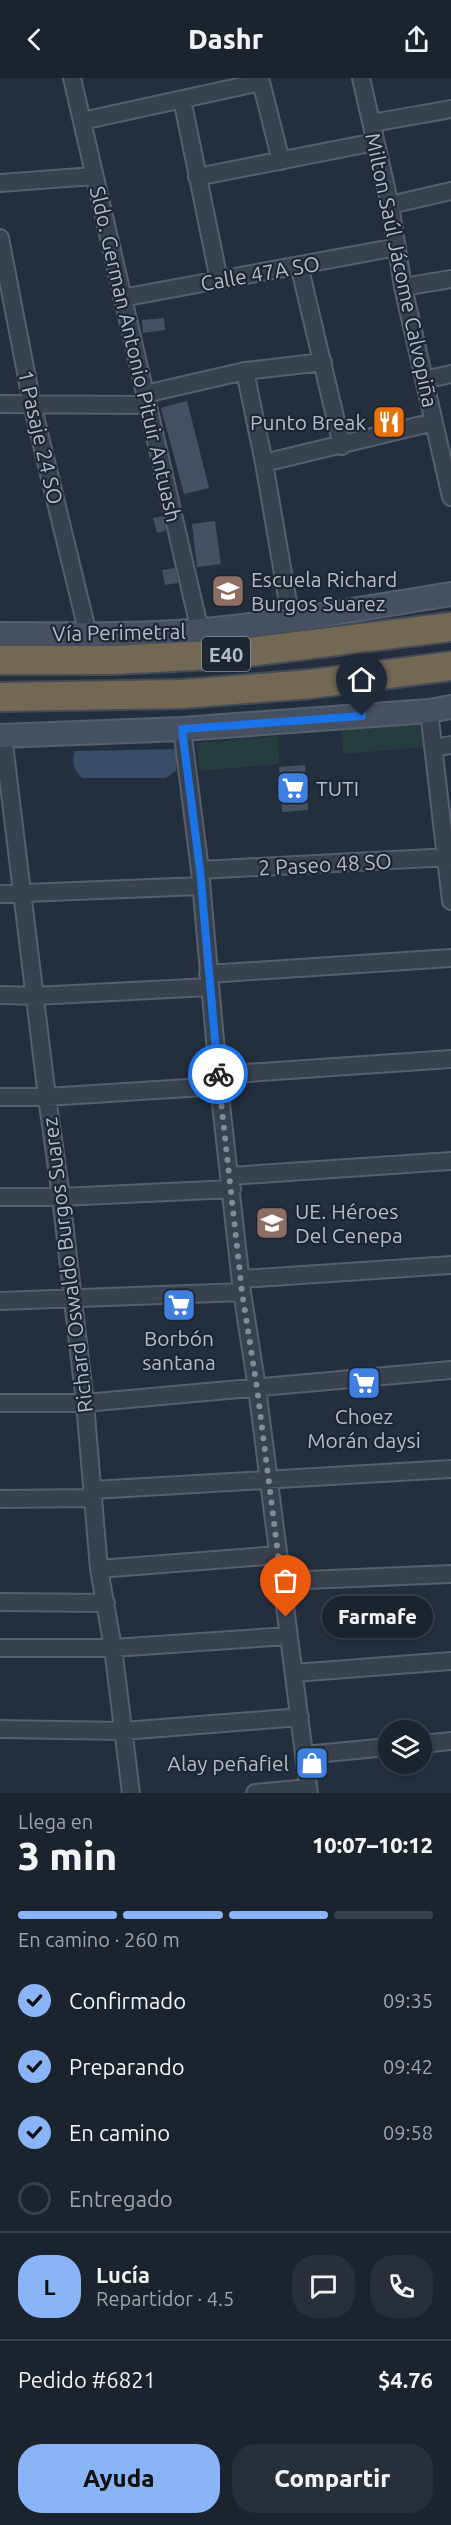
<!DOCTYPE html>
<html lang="es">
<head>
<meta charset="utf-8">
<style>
  body { margin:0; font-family:Ubuntu,sans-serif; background:#282f3a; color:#f1f3f6; height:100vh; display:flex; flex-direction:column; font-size:22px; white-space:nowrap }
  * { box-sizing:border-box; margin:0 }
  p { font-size:20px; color:#a0a4aa }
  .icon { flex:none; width:33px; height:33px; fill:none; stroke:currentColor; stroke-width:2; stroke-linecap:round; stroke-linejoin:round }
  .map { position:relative; height:1715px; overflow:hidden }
  .sheet { display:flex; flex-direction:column; background:#1b232e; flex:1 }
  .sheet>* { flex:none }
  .tools { position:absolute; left:378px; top:1642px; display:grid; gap:12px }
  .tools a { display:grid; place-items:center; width:54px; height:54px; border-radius:50%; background:#1b232e; box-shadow:0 3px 9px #0003,0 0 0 2px #39404a; font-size:30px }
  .pin { position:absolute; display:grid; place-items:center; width:51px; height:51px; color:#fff; margin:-62px -26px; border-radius:50% 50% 50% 0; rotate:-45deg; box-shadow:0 0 6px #0007 }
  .pin .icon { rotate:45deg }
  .courier { position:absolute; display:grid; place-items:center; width:60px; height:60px; margin:-30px; border:4px solid #1a73e8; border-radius:50%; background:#fff; color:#222; box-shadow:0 2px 8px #0007 }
  .bubble { position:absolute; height:42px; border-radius:21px; background:#1b232e; box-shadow:0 3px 9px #0003,0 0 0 2px #39404a; font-size:20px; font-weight:800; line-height:42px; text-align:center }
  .summary em { font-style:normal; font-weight:800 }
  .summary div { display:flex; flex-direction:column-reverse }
  .summary { display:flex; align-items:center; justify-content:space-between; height:102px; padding:0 18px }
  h1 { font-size:39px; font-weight:800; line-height:45px }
  .bar { display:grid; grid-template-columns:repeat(4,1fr); gap:9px 6px; align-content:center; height:72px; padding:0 18px }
  .bar i { height:8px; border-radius:4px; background:#39404a }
  .bar .current { background:#8ab4f8 }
  .bar p { grid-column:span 4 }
  .line { display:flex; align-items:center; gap:15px; padding:0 18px; border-top:2px solid #39404a }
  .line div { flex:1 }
  .round { display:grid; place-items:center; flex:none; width:63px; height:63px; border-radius:24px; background:#282f3a }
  ol { padding:0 18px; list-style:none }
  li { display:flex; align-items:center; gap:18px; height:66px }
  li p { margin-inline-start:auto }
  li .icon { padding:6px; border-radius:50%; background:#8ab4f8; color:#111; stroke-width:4 }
  li:last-child { color:#a0a4aa }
  li i { width:33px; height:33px; border:3px solid #39404a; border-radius:50% }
  .primary-button { display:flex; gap:12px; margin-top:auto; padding:12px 18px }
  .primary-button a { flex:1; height:69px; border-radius:24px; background:#8ab4f8; color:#111; font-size:24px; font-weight:800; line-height:69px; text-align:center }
  .primary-button a+a { background:#282f3a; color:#f1f3f6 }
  header { display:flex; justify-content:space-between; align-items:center; height:78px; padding:0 18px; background:#1b232e; font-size:27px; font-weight:800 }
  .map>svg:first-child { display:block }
</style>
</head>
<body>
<header><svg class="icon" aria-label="back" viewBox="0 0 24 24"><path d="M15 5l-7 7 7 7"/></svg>Dashr<svg class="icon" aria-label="share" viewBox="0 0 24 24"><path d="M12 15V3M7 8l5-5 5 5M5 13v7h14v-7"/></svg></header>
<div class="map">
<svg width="451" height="1715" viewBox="0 0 451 1715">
  <rect width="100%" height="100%" fill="#242f3e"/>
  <!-- green -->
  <path fill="#263c3f" d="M423 643 426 669 343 676 341 650Z
    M277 658 280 686 199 693 197 665Z"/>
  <!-- water -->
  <path fill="#394c67" d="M176 671V693L166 700H82C74 693 71 683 75 673Z"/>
  <!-- building -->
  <path fill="#455162" d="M164 240 165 252 143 255 142 242Z
    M187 323 209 410 184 416 161 330Z
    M163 438 166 453 157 455 153 440Z
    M215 443 221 486 197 489 192 446Z
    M175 490 178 505 165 507 162 492Z
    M305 687 308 732 282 734 279 689Z"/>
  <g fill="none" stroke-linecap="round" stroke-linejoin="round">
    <defs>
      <path id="street" d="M72 0 200 553
        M260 0 281 83
        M361 0 390 127 403 209 451 419
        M182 21 219 202
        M82 43 261 4
        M372 45 451 31
        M197 99 375 64
        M0 105 94 98
        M390 127 451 113
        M0 160 32 326 88 556
        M299 187 342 368
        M403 209 451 201
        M122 220 397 169
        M245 293 264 385 291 542
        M424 302 451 296
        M145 316 245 293 323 284
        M0 326 147 327
        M264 385 434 344
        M429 633 451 823
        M182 651 200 792 219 1008 242 1214 257 1310 309 1715
        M3 658 47 1019 61 1119 85 1325 99 1491 113 1570 131 1715
        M434 670 451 667
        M200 792 451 779
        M0 816 201 808
        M208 896 451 880
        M0 917 35 918 209 909
        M218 997 451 981
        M0 1019H47L219 1008
        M230 1098 451 1083
        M0 1119H61L232 1111
        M242 1201 451 1187
        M0 1223 242 1214
        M0 1325H85L451 1292
        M93 1412 451 1391
        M0 1421 93 1420
        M99 1491 278 1477
        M283 1503 451 1496
        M0 1524 106 1525
        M0 1570H113L288 1558
        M294 1595 451 1583
        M0 1651 124 1653 300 1639
        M422 1666 451 1663
        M304 1677 388 1669
        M255 1715 308 1710"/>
      <path id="secondary" d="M0 556C67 556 135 558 202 552 285 545 368 529 451 516
        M0 658 182 651 429 633 451 629"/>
      <path id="highway" d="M0 582H113L232 576 451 549
        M0 619 182 616 311 606 451 588"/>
    </defs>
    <!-- street casing -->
    <use href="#street" stroke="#565f6c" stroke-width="20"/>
    <!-- secondary casing -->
    <use href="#secondary" stroke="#565f6c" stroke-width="26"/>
    <!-- highway casing -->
    <use href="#highway" stroke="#434c59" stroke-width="32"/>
    <!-- street -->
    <use href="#street" stroke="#38414e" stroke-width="16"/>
    <!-- secondary -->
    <use href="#secondary" stroke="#465061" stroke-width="22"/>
    <!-- highway -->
    <use href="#highway" stroke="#746855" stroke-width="28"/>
  </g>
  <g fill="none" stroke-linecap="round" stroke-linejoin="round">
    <!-- done -->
    <path stroke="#828b98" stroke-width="6" stroke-dasharray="0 10.8" d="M218 996 242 1214 257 1310 286 1539"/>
    <!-- route -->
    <path stroke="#1a73e8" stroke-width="8" d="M218 996 200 792 182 651 362 638"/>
  </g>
  <!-- icons -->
  <defs>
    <symbol id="restaurant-square" viewBox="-11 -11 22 22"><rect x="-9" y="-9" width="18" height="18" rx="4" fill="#e8710a" stroke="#1d2633"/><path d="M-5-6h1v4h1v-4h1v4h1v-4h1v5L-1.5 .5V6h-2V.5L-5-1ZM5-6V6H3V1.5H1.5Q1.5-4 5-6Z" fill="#fff"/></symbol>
    <symbol id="school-square" viewBox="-11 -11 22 22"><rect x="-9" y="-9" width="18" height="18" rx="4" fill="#8d6e63" stroke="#1d2633"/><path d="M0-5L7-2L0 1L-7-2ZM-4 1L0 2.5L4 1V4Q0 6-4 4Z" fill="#fff"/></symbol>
    <symbol id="supermarket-square" viewBox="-11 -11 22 22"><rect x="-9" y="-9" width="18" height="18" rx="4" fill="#3f7fe0" stroke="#1d2633"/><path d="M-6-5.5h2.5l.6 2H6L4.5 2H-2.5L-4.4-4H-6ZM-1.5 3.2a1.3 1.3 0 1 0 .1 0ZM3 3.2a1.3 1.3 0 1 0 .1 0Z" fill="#fff"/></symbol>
    <symbol id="shop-square" viewBox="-11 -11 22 22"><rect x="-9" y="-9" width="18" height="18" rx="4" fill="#3f7fe0" stroke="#1d2633"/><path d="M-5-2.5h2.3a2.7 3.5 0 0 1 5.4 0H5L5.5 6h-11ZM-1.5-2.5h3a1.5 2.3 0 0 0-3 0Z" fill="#fff"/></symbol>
  </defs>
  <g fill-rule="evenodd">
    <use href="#restaurant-square" x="370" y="325" width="38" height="38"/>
    <use href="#school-square" x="209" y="494" width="38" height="38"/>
    <use href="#supermarket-square" x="274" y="691" width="38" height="38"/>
    <use href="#school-square" x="253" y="1126" width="38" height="38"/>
    <use href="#supermarket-square" x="160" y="1208" width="38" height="38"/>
    <use href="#supermarket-square" x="345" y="1286" width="38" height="38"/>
    <use href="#shop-square" x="293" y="1666" width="38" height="38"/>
  </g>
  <g text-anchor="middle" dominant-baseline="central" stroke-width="4.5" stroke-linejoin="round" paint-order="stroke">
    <!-- shield labels -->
    <rect fill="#1d2633" stroke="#878f9c" stroke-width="1.5" x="202" y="559" width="48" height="34" rx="4.5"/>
    <g font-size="20" font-weight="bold" fill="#b4bcc9">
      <text x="226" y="576">E40</text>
    </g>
    <!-- street labels -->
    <g font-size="21" fill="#b4bcc9" stroke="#1d2633">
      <text transform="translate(402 192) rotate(78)">Milton Saúl Jácome Calvopiña</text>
      <text transform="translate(260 195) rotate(-10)">Calle 47A SO</text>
      <text transform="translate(136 276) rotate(77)">Sldo. German Antonio Pituir Antuash</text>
      <text transform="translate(41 359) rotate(77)">1 Pasaje 24 SO</text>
      <text transform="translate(119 554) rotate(-1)">Vía Perimetral</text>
      <text transform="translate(325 786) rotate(-3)">2 Paseo 48 SO</text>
      <text transform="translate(67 1187) rotate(-97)">Richard Oswaldo Burgos Suarez</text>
    </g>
    <!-- poi labels -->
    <g font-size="21" fill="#b4bcc9" stroke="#1d2633" text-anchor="start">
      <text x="366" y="344" text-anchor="end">Punto Break</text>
      <text x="251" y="501">Escuela Richard<tspan x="251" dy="24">Burgos Suarez</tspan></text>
      <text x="316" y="710">TUTI</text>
      <text x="295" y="1133">UE. Héroes<tspan x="295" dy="24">Del Cenepa</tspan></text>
      <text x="179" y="1260" text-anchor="middle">Borbón<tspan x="179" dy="24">santana</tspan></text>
      <text x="364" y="1338" text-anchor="middle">Choez<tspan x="364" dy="24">Morán daysi</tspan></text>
      <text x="289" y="1685" text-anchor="end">Alay peñafiel</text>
    </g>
  </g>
</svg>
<div class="tools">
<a><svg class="icon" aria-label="layers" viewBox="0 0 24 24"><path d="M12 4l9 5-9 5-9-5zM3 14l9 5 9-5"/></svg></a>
</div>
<div class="pin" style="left:286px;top:1539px;background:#ea580c"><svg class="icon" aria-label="bag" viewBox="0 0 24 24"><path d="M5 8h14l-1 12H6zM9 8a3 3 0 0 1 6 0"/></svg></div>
<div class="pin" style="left:362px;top:638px;background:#1f2937"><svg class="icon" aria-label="home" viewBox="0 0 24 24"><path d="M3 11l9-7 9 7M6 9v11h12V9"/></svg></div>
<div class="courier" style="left:218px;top:996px"><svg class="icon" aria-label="bike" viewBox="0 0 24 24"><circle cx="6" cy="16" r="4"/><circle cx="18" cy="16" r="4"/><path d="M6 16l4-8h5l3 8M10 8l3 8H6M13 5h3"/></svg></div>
<div class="bubble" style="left:322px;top:1518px;width:111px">Farmafe</div>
</div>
<section class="sheet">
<div class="summary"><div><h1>3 min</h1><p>Llega en</p></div><em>10:07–10:12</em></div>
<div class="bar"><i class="current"></i><i class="current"></i><i class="current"></i><i></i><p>En camino · 260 m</p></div>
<ol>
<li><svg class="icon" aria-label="check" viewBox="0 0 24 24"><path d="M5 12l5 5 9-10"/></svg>Confirmado<p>09:35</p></li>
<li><svg class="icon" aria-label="check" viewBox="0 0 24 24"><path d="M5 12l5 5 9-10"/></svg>Preparando<p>09:42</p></li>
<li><svg class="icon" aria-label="check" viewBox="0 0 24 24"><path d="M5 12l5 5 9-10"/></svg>En camino<p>09:58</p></li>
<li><i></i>Entregado</li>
</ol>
<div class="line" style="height:108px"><b class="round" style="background:#8ab4f8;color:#111">L</b><div><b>Lucía</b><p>Repartidor · 4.5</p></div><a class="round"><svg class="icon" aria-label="chat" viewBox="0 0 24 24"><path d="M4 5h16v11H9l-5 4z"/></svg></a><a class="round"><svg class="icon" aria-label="phone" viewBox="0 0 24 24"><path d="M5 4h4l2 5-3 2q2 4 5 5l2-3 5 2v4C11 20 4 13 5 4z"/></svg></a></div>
<div class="line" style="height:78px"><div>Pedido #6821</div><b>$4.76</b></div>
<div class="primary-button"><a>Ayuda</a><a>Compartir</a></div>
</section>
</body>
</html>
